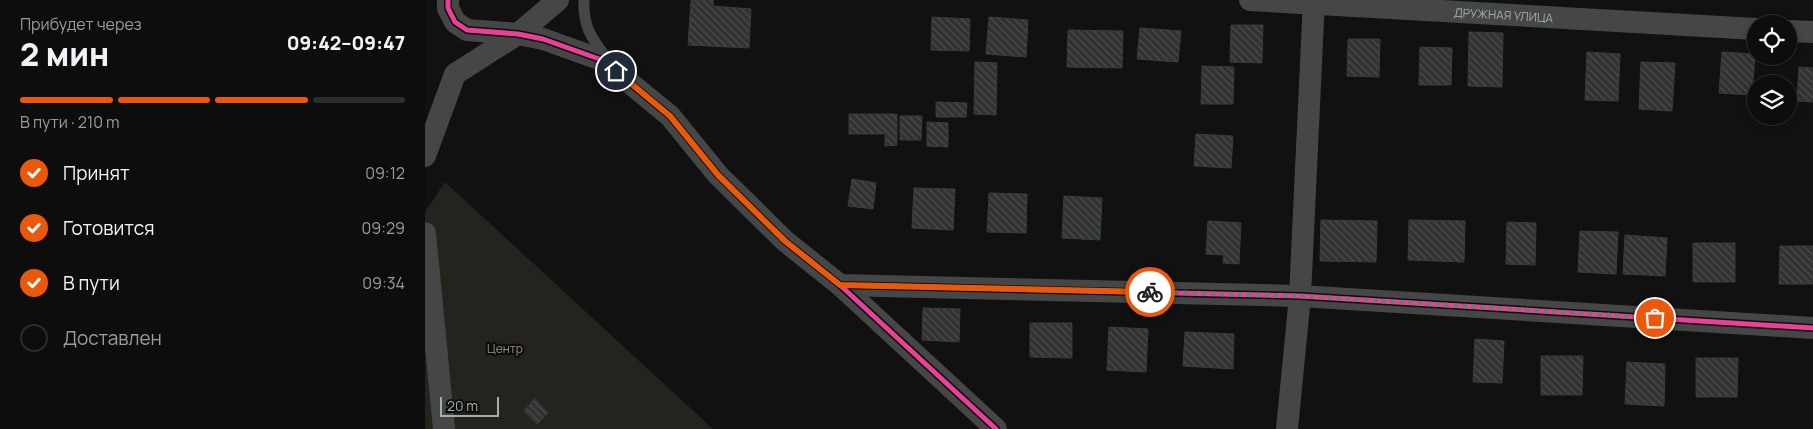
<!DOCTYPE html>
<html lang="ru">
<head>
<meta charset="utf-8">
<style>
  body { margin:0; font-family:Manrope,sans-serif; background:#151615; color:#f1f3f6; height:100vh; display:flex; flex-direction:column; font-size:19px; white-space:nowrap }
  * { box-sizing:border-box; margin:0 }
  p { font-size:16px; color:#9a9c9d }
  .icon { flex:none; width:28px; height:28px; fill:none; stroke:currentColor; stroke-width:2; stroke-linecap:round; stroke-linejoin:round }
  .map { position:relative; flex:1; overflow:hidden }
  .side { display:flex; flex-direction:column; background:#0c0d0c; width:425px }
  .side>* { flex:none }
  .tools { position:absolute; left:1322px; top:15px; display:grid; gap:10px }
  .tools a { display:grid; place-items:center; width:50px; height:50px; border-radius:50%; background:#0c0d0c; box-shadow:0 2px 8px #0003,0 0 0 1px #2c2d2d; font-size:25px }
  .scale { position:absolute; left:15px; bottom:12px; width:59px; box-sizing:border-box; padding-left:5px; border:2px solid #a2b0a7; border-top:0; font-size:14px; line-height:18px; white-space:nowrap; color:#a2b0a7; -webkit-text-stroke:4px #0b0c0b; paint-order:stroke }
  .pin { position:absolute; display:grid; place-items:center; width:42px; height:42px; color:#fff; margin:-21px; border:2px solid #fff; border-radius:50%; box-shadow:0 1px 5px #0007 }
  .courier { position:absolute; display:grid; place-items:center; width:50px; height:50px; margin:-25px; border:4px solid #ea580c; border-radius:50%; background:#fff; color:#222; box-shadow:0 1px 6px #0007 }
  .summary em { font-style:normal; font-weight:800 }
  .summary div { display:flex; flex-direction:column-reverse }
  .summary { display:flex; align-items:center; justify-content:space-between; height:85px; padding:0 20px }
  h1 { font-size:32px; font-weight:800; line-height:38px }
  .bar { display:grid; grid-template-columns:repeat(4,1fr); gap:8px 5px; align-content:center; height:60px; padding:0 20px }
  .bar i { height:6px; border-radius:4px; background:#2c2d2d }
  .bar .active { background:#ea580c }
  .bar p { grid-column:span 4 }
  ol { padding:0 20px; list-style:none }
  li { display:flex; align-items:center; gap:15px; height:55px }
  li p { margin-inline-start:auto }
  li .icon { padding:5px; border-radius:50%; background:#ea580c; color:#fff; stroke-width:4 }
  li:last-child { color:#9a9c9d }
  li i { width:28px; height:28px; border:2px solid #2c2d2d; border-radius:50% }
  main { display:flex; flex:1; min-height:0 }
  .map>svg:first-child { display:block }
</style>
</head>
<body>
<main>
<section class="side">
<div class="summary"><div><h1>2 мин</h1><p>Прибудет через</p></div><em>09:42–09:47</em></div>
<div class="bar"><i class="active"></i><i class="active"></i><i class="active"></i><i></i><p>В пути · 210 m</p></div>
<ol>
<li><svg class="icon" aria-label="check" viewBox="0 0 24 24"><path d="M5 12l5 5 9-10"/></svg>Принят<p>09:12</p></li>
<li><svg class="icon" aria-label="check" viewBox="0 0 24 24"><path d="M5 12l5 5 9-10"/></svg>Готовится<p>09:29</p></li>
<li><svg class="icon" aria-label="check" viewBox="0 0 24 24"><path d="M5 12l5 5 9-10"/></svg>В пути<p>09:34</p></li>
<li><i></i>Доставлен</li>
</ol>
</section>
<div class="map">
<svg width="1388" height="429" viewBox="0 0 1388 429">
  <defs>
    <pattern id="building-back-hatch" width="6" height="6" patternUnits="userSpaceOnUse" patternTransform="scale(1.25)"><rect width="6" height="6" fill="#303331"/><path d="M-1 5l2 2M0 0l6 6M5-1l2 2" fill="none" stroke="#4b4e4c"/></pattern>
  </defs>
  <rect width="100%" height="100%" fill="#101110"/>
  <!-- garden -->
  <path fill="#25231e" d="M20 182 288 429H0V212Z"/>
  <!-- building -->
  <path fill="url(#building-back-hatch)" stroke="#393d3a" d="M266 0H288V6L326 9 324 48 263 45Z
    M507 17 545 19 544 51 506 50Z
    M564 17 603 20 601 57 561 54Z
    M806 25H838L837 63 805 62Z
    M715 28 756 31 753 62 712 59Z
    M643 30 698 31 697 68 642 67Z
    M1044 32 1078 33 1077 87 1043 86Z
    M923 39H955L954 77 922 76Z
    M995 47 1027 48 1026 85H994Z
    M1162 52 1195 54 1193 101 1160 100Z
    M1297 52 1330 54 1327 95 1294 93Z
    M550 62 572 63 571 115 549 114Z
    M1216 62 1250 63 1247 111 1214 109Z
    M777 66 809 67 808 104H776Z
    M1374 67 1388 68V102L1372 101Z
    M511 102 542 103 541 117H511Z
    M424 114H472V145L460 146V134H424Z
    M475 116H497L496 140H475Z
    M502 122 523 123V147L502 146Z
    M771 134 808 136 806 168 769 166Z
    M427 179 451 183 448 209 423 206Z
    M489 188 530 189 528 230 487 228Z
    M564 193 602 194 601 233 562 232Z
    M639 196 677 198 675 240 637 238Z
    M896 220 952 221 951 262 895 261Z
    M984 220 1040 221 1039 262 983 260Z
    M783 221 816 223 814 264 798 263 799 255 781 254Z
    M1082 222 1111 223 1110 265 1081 264Z
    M1155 231 1193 232 1191 274 1153 272Z
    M1200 235 1242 238 1240 276 1198 274Z
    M1268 243H1310V282H1268Z
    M1355 246H1388V284H1354Z
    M498 308 535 309 534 342 497 340Z
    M605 323H647V358L605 357Z
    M684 327 723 329 721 372 682 370Z
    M760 332 809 334 808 369 758 366Z
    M1050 339 1079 341 1077 383 1048 382Z
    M1116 356H1158L1157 395H1116Z
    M1271 358H1313L1312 397H1271Z
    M1202 362 1240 364 1239 406 1200 404Z
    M110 399 123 413 112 424 99 411Z"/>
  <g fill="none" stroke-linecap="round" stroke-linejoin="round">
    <!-- service -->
    <path stroke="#444745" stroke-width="11" d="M159 0C158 28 167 38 182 59"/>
    <!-- minor -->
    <g stroke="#444745" stroke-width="22">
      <path d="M23 0V8L30 22 42 30 93 34 118 39 177 60 245 116 293 175 360 241 415 285 571 429"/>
      <path id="s1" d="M825 0 1331 29"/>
      <path d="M1364 31 1388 32"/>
      <path d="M0 156 30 74 93 34 133 0"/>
      <path d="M0 233 19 429"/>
      <path d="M415 285 875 296 1388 328"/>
      <path d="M862 429 875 296 889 0"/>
    </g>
    <defs>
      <path id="cycleway" d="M23 0V8L30 22 42 30 93 34 118 39 177 60 245 116 293 175 360 241 415 285 571 429
        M415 285 875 296 1388 328"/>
    </defs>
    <!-- cycleway casing -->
    <use href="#cycleway" stroke="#0b0c0b" stroke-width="8"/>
    <!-- cycleway -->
    <use href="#cycleway" stroke="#ea4096" stroke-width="5"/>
  </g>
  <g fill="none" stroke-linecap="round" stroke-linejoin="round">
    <!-- done -->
    <path stroke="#6f7872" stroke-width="5" stroke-dasharray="0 9" d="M725 292 875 296 1230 318"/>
    <!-- route -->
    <path stroke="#ea580c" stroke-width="6" d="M191 71 245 116 293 175 360 241 415 285 725 292"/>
  </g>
  <g text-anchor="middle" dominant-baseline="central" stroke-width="4.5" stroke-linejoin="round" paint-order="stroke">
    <!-- street labels -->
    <g font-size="12" fill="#a2b0a7" stroke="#0b0c0b">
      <text stroke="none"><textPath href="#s1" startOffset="254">ДРУЖНАЯ УЛИЦА</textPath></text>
    </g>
    <!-- park labels -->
    <g font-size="12" fill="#9a917a" stroke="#0b0c0b">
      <text x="80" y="348">Центр</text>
    </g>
  </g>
</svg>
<div class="tools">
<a><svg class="icon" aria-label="locate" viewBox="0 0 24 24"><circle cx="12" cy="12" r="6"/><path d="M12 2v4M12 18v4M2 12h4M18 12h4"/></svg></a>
<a><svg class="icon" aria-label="layers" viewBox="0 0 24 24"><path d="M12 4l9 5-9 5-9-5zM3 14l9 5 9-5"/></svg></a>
</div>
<div class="scale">20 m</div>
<div class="pin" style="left:1230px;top:318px;background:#ea580c"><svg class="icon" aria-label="bag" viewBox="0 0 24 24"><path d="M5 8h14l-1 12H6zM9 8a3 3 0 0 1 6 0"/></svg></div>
<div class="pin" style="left:191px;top:71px;background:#1f2937"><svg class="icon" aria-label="home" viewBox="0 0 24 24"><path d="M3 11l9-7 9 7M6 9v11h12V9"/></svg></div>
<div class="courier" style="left:725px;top:292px"><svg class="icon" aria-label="bike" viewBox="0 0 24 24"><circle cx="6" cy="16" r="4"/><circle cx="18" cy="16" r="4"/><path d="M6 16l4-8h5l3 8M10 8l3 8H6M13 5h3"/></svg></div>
</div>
</main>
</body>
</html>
